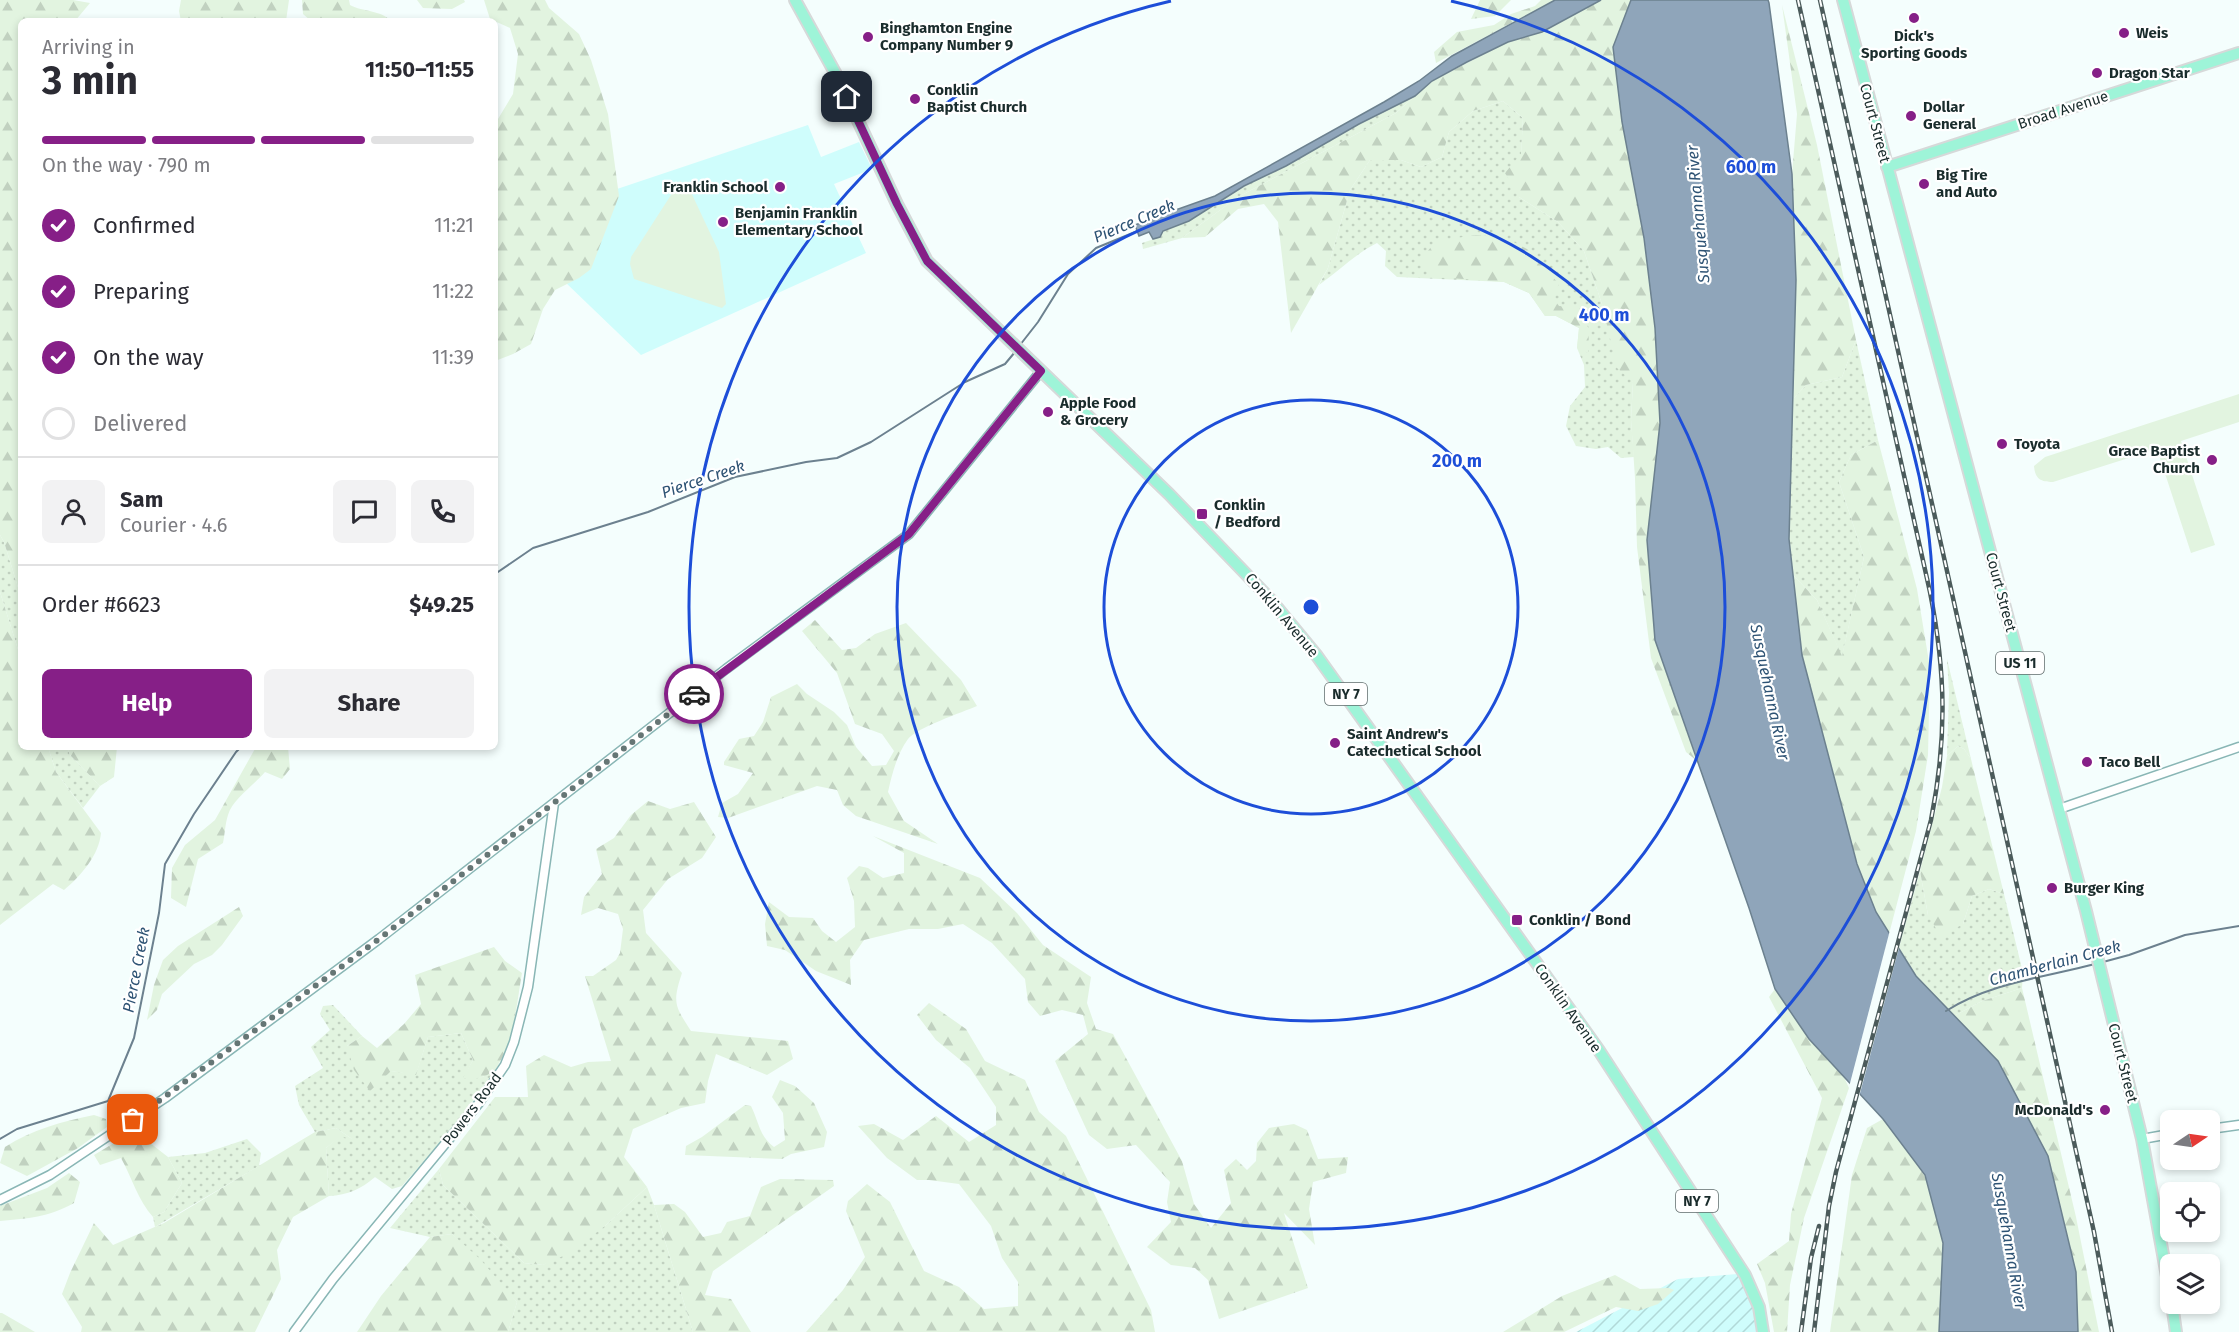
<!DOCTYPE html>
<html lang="en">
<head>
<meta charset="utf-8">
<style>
  body { margin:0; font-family:"Fira Sans",sans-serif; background:#f2f2f3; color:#2b2b33; height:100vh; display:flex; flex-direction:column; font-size:22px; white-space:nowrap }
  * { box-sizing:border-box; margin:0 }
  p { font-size:20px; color:#7c7c81 }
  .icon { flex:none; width:33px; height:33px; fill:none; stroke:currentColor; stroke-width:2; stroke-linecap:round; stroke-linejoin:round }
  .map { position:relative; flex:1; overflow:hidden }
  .panel { position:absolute; left:18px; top:18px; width:480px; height:732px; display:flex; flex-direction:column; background:#fff; border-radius:9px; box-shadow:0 3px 9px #0003 }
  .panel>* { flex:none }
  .needle { width:39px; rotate:77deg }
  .controls { position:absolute; left:2160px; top:1110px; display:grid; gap:12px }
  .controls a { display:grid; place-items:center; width:60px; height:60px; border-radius:9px; background:#fff; box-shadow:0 3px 9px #0003; font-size:30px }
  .pin { position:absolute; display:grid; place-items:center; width:51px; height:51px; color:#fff; margin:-26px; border-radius:12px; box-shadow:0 3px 9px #0006 }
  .courier { position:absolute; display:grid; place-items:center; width:60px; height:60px; margin:-30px; border:4px solid #861f87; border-radius:50%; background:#fff; color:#222; box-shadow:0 2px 8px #0007 }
  .summary em { font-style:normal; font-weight:700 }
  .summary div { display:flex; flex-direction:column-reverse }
  .summary { display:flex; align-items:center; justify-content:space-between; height:102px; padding:0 24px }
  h1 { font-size:39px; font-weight:700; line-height:45px }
  .bar { display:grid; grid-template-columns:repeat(4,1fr); gap:9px 6px; align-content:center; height:72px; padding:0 24px }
  .bar i { height:8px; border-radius:4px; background:#e1e1e2 }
  .bar .active { background:#861f87 }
  .bar p { grid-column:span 4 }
  .line { display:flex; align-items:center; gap:15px; padding:0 24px; border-top:2px solid #e1e1e2 }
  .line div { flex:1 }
  .round { display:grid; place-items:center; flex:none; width:63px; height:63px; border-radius:9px; background:#f2f2f3 }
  ol { padding:0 24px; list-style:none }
  li { display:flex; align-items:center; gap:18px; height:66px }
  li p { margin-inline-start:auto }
  li .icon { padding:6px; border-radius:50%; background:#861f87; color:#fff; stroke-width:4 }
  li:last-child { color:#7c7c81 }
  li i { width:33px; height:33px; border:3px solid #e1e1e2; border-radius:50% }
  .primary-button { display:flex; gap:12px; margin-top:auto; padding:12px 24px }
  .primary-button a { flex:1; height:69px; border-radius:9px; background:#861f87; color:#fff; font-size:24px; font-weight:700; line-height:69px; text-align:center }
  .primary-button a+a { background:#f2f2f3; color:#2b2b33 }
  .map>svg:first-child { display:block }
</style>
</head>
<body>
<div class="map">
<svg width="2239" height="1332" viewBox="0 0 2239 1332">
  <defs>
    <pattern id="industrial-furrows" width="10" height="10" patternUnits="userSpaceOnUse" patternTransform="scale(1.5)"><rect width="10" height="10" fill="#cffdfc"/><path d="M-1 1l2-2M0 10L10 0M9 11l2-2" fill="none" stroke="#b1d9d8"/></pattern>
    <pattern id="grass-dots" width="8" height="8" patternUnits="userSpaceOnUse" patternTransform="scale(1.5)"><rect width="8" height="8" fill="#e2f4e0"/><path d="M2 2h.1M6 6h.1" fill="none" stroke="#c1d1c0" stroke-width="1.8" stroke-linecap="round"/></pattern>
    <pattern id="forest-firs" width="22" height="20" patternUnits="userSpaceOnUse" patternTransform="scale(1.5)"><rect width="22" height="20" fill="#e2f4e0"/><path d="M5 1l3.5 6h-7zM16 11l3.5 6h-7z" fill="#c1d1c0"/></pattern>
  </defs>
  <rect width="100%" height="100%" fill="#f4fefd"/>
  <!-- built -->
  <path fill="#cffdfc" d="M808 125 821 157 859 142 872 169 834 184 866 253 641 355 565 282 611 191Z"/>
  <!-- industrial -->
  <path fill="url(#industrial-furrows)" d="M1737 1274 1748 1294 1755 1315 1758 1332H1576L1678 1279Z"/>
  <!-- grass -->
  <path fill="url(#grass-dots)" d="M1415 96 1396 113 1238 197 1182 238 1143 249 1142 243 1160 237 1163 231 1359 124Z
    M1503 101 1523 118 1519 197 1558 222 1584 251 1602 304 1633 382 1631 420 1634 457 1621 458 1608 447 1596 449 1576 446 1566 426 1570 406 1585 387 1584 365 1577 348 1579 328 1556 316H1545L1529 293 1504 282 1397 277 1385 266 1386 251 1377 243C1355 254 1339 271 1319 285L1328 268 1350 190 1370 160H1401L1421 167 1442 157 1449 132 1473 111Z
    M1856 340 1878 440 1851 455 1839 482 1864 557 1842 657 1817 600 1793 575 1789 539 1792 400 1806 385 1842 377Z
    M0 535 4 542 21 597V659L0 592Z
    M1947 659 1971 759 1964 749 1958 746 1947 756 1949 692Z
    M48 747H67L70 755 100 786 83 808 56 772Z
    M1920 871 1928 915 1963 924 1972 896 1989 889 2004 894 2023 973 2022 988 1982 1001 1954 1016 1916 976 1899 948Z
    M333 1005 362 1036 347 1046 391 1071 416 1074 428 1037 461 1033 473 1060 464 1078 483 1077 500 1063 461 1118 402 1186 392 1189 375 1177C361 1189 348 1195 329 1196L326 1148 341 1135 352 1139 336 1128 315 1132 299 1105 295 1086 323 1068 311 1047 330 1030 320 1014 323 1006Z
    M247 1139 261 1153 259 1166 155 1227 153 1217 164 1212 182 1183 168 1157 205 1153Z
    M439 1169 443 1185 524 1263 543 1265 606 1225 647 1187 654 1205 693 1332H508L517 1302 452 1234 430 1237 390 1228Z"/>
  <!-- forest -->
  <path fill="url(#forest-firs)" d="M0 0H73L90 3 75 21H21V597L4 542 0 535Z
    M181 0H289L286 21H181L179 11Z
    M302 0H349L350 5C363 12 381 10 391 21H311L303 14Z
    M417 0H464L465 2 452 9 423 8Z
    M484 0H545L549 8 579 34 591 60 608 114 619 196 591 269 579 278 555 290 543 309 531 344 513 354 495 361V124L513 94 518 54 510 28 490 19Z
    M1480 0H1511L1495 16 1471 19Z
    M1541 0H1555L1436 63 1434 52 1457 32 1494 25 1511 14 1535 6Z
    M1601 0H1631L1644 238 1655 328 1660 423 1647 540 1655 640 1697 761 1686 752 1651 658 1637 547 1635 478 1631 420 1633 382 1617 368 1602 304 1584 251 1558 222 1519 197 1505 173 1521 154 1523 118 1503 101 1473 111 1449 132 1442 157 1421 167 1401 160H1370L1350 190 1328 268 1291 333 1278 222 1264 204 1238 209 1205 237 1182 238 1238 197 1396 113 1432 81 1508 42 1542 32Z
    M1782 5 1817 145 1856 340 1842 377 1806 385 1792 400 1796 280 1792 174 1797 114Z
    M1476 235 1506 238 1527 249 1559 284 1553 298 1559 306 1577 307 1589 329 1588 353 1577 348 1579 328 1556 316H1545L1529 293 1504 282 1436 277 1418 263 1436 241Z
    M1878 440 1917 589 1930 668 1928 755 1916 831 1889 934 1876 912 1857 864 1802 655 1793 575 1817 600 1842 656 1864 557 1839 482 1851 455Z
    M0 592 21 659V747H48L56 772 101 833C99 855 81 876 64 890L53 884 0 925Z
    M815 620 842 650 856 648 875 634 906 623 961 680 977 706C963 712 916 728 908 739 897 754 892 774 888 792L904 821 938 844 856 816 843 805 837 790 817 786 728 818 718 817 722 803 738 794 753 773 724 765V762L739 739 754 736 763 722 771 697 797 684 807 694 834 712 847 725 856 747 872 766 886 765 894 751 882 734 855 724 837 673 802 631Z
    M1958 746 1964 749 1971 759 2004 894 1989 889 1972 896 1963 924 1941 937 1928 915 1920 871 1942 787 1947 756Z
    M67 747H117L114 777 100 786 70 755Z
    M256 747H288L290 769 282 779 265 772C254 785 232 800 228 815 225 824 225 834 223 843L198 859 186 907 171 898 172 868 185 845 215 820Z
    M648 801 670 809 694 802 716 837 702 858 668 879 643 910 646 933 682 973C672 1003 675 1006 691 1031L788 1041 793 1059 767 1075 716 1054 708 1081 705 1103 681 1108 633 1129 624 1157 647 1187 606 1225 572 1252 543 1265 524 1263 443 1185 439 1169 495 1097H528L526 1066 544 1055 571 1067 588 1062 611 1061 585 976H593L616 960 620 953 623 929 618 914 598 908 581 915 584 897 602 874 596 849 614 838 631 815Z
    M873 836 980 878 1017 913 1043 945 1091 977 1087 1003 1096 1029 1113 1034 1182 1161 1194 1204 1211 1228 1231 1203 1224 1170 1236 1159 1247 1170 1256 1161 1257 1143 1269 1128 1294 1124 1307 1130 1318 1159 1348 1157 1346 1173 1313 1182 1309 1209 1315 1245 1284 1213 1308 1288 1219 1319 1208 1280 1195 1268 1171 1265 1147 1247 1171 1222 1167 1202 1170 1182 1136 1145 1107 1149 1089 1135 1055 1061 1088 1034 1083 1015 1062 1010 1040 1016 1028 1002 1025 979 992 943 963 924 938 929H909L864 940 850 960 851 985 816 971 785 950 767 946 765 924 769 902 789 917 813 918 822 931 836 942 855 927 854 901 847 878 859 866 868 868 883 878 904 873V853Z
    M239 907 243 916 222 945 212 955 194 964 162 994 157 1010 147 1020 154 985 163 960 178 946Z
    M494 947 505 961 522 973C517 1000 512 1069 482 1077 476 1079 469 1078 463 1078L473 1060 461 1033 428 1037 416 1075 391 1071 370 1091 354 1070 347 1046 362 1036 377 1048 404 1024 421 1004 415 975Z
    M2022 988 2076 1217 2099 1332H2078L2076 1272 1998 1061 1954 1016 1982 1001Z
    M1775 989 1809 1039 1843 1075 1849 1088 1804 1218 1790 1285 1787 1332H1774L1765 1283 1757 1264 1789 1241 1791 1214 1822 1098 1769 997Z
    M929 1003 966 1029 985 1061 1025 1080 1039 1112 1066 1136 1151 1310 1155 1332H806L843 1290 865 1257 846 1211 848 1201 867 1184 890 1202 924 1271 959 1287 984 1309 1018 1306V1282L1002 1258 991 1226 959 1184 929 1180H917L887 1158 858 1126 874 1124 903 1140 936 1116 969 1142 996 1125V1107L970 1068 936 1040 917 1015Z
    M780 1080 795 1086 814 1103 827 1132 824 1147 791 1154 782 1159 685 1155 686 1146 702 1137 745 1105 751 1106C759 1122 759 1136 774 1147L785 1140 783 1113 772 1097Z
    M94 1115 106 1119 107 1127 78 1148 27 1176 0 1163 5 1147C31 1130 63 1121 94 1115Z
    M1883 1119 1925 1175 1943 1243 1939 1332H1830L1852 1175 1867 1128Z
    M336 1128 355 1141 341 1136 326 1148 329 1196 293 1217 277 1250 281 1279 255 1332H81L82 1327 62 1294 70 1273 94 1223 113 1245 164 1223 315 1132Z
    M136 1132 168 1157 182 1183 164 1212 153 1217C138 1200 132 1178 121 1158L100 1165 94 1155 129 1134Z
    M69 1173 80 1182 74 1203C46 1218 30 1218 0 1221V1206L47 1188Z
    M780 1179 833 1180 834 1186 713 1271 705 1295 731 1299 751 1332H693L654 1205 674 1204 685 1212 703 1237 721 1233 727 1222 750 1216 761 1187Z
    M452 1234 480 1259 517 1302 508 1332H357L381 1296 430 1237Z
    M1615 1275 1640 1289 1669 1288 1674 1290 1658 1304 1638 1311 1616 1307 1564 1332H1503L1562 1296Z
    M0 1313H2L35 1332H0Z"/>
  <!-- green -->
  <path fill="#e2f4e0" d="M680 181 689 188 719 252 726 304 722 308 634 279 630 264 631 257Z
    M2239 394V422L2181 441 2215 545 2191 553 2157 449 2053 482C2041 482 2035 479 2034 466L2045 457Z"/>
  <!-- water -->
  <path fill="#8fa5ba" stroke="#6c818f" stroke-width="1.5" d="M1555 0H1601L1542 32 1508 42 1467 62 1432 81 1415 96 1359 124 1286 166 1244 186 1189 221 1163 231 1160 237 1153 239 1149 232 1139 236 1135 225 1157 217 1161 212H1170L1215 196 1384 102 1419 81 1452 56Z
    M1631 0H1768L1769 3 1792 174 1796 280 1789 539 1802 655 1857 864 1876 912 1916 976 1998 1061 2048 1156 2076 1272 2078 1332H1939L1943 1243 1925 1175 1883 1119 1809 1039 1775 989 1749 908 1655 640 1647 540 1660 423 1655 328 1644 238 1622 122 1613 47Z"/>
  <!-- pier -->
  <path fill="#f4fefd" d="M1890 930 1900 944 1859 1097 1849 1087Z"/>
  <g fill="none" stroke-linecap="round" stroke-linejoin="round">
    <!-- stream -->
    <path stroke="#6c818f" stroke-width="2" d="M1020 345 1038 322 1068 274 1096 248 1140 230
      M495 574 533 548 648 512 735 477 806 462 837 458 871 442 965 382 1005 364 1015 352
      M2103 962 2129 955 2185 935 2239 926
      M1946 1011C1989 983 2046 977 2095 964
      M0 1139 17 1129 108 1101 134 1038 159 913 165 864 194 814 236 752 241 747"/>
    <defs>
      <path id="minor" d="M2059 809 2239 747
        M2210 1129 2239 1125
        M2142 1139 2170 1134
        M0 1200 50 1175 165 1098 379 939 726 669 909 534 1041 371
        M294 1332 333 1279 479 1103 505 1065 514 1042 528 987 554 803"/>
      <path id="major" d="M795 0 838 78 897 204 927 261 1169 494 1270 599 1317 656 1598 1049 1745 1275 1759 1307 1763 1332
        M1843 0 2086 911 2142 1139 2170 1293
        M1887 167 2239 53
        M2172 1304 2176 1332"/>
    </defs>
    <!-- minor casing -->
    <use href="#minor" stroke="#89b6b5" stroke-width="11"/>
    <!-- major casing -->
    <use href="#major" stroke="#d6d9d9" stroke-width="14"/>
    <!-- minor -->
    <use href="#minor" stroke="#fff" stroke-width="8"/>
    <!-- major -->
    <use href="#major" stroke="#9ef4d8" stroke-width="10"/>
    <defs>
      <path id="rail" d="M1798 0 1930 592C1946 673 1947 739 1931 820L1836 1172 1829 1206 1814 1332
        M1820 0 2094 1232 2112 1332
        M1801 1332 1811 1258 1819 1226"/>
    </defs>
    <!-- rail casing -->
    <use href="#rail" stroke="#4b5b5b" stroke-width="4.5"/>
    <!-- rail -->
    <use href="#rail" stroke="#fff" stroke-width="2" stroke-dasharray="7" stroke-linecap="butt"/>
  </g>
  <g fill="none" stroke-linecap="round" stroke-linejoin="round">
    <!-- done -->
    <path stroke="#667675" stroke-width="6" stroke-dasharray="0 10.8" d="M133 1120 379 939 694 694"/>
    <!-- route -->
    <path stroke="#861f87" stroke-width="8" d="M694 694 909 534 1041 371 927 261 897 204 847 97"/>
  </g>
  <!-- distance rings -->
  <g fill="none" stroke="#1d4ed8" stroke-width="3">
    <circle cx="1311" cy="607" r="207"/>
    <circle cx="1311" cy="607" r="414"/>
    <path d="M1451 1A622 622 0 1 1 1171 1"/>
  </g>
  <!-- markers -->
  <g fill="#861f87" stroke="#fff" stroke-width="2">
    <circle cx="1914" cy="18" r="6"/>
    <circle cx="2124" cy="33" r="6"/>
    <circle cx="868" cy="37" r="6"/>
    <circle cx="2097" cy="73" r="6"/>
    <circle cx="915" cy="99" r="6"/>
    <circle cx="1911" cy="116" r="6"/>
    <circle cx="1924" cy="184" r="6"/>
    <circle cx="780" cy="187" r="6"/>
    <circle cx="723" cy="222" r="6"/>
    <circle cx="1048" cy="412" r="6"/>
    <circle cx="2002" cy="444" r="6"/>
    <circle cx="2212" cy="460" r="6"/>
    <rect x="1196" y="508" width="12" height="12" rx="3"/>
    <circle cx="1335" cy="743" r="6"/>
    <circle cx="2087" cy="762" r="6"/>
    <circle cx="2052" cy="888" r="6"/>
    <rect x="1511" y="914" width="12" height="12" rx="3"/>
    <circle cx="2105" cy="1110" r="6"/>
  </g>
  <g text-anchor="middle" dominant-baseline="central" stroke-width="4.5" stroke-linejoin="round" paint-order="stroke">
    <!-- shield labels -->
    <g fill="#fff" stroke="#5f6b6b" stroke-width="1.5">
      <rect x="1996" y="652" width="48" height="22" rx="4.5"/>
      <rect x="1325" y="683" width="42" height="22" rx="4.5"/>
      <rect x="1676" y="1190" width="42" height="22" rx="4.5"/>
    </g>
    <g font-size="14" font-weight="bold" fill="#1a2c2c">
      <text x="2020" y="663">US 11</text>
      <text x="1346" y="694">NY 7</text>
      <text x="1697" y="1201">NY 7</text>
    </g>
    <!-- poi labels -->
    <g font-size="15" font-weight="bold" fill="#1a2c2c" stroke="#fff" text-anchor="start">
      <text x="880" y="28">Binghamton Engine<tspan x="880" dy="17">Company Number 9</tspan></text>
      <text x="2136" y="33">Weis</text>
      <text x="1914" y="36" text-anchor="middle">Dick's<tspan x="1914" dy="17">Sporting Goods</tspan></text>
      <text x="2109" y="73">Dragon Star</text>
      <text x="927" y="90">Conklin<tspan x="927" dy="17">Baptist Church</tspan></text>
      <text x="1923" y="107">Dollar<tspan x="1923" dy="17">General</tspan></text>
      <text x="1936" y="175">Big Tire<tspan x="1936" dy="17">and Auto</tspan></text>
      <text x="768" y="187" text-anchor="end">Franklin School</text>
      <text x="735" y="213">Benjamin Franklin<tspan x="735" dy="17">Elementary School</tspan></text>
      <text x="1060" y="403">Apple Food<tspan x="1060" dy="17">&amp; Grocery</tspan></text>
      <text x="2014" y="444">Toyota</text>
      <text x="2200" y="451" text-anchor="end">Grace Baptist<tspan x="2200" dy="17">Church</tspan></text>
      <text x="1214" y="505">Conklin<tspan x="1214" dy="17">/ Bedford</tspan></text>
      <text x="1347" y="734">Saint Andrew's<tspan x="1347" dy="17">Catechetical School</tspan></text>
      <text x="2099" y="762">Taco Bell</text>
      <text x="2064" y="888">Burger King</text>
      <text x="1529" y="920">Conklin / Bond</text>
      <text x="2093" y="1110" text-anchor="end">McDonald's</text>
    </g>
    <!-- street labels -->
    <g font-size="15" fill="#1a2c2c" stroke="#fff">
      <text transform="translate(2063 110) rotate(-18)">Broad Avenue</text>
      <text transform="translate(1875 123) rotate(75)">Court Street</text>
      <text transform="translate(2001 592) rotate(75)">Court Street</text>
      <text transform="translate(1282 615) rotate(50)">Conklin Avenue</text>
      <text transform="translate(1568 1008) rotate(55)">Conklin Avenue</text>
      <text transform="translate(2123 1063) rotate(76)">Court Street</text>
      <text transform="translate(472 1109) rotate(-53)">Powers Road</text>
    </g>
    <!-- water labels -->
    <g font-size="16" font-style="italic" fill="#2e5374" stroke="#fff">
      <text transform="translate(1698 214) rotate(-95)">Susquehanna River</text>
      <text transform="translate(1134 221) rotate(-23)">Pierce Creek</text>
      <text transform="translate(703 479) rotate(-19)">Pierce Creek</text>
      <text transform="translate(1770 692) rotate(78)">Susquehanna River</text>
      <text transform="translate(2055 963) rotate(-15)">Chamberlain Creek</text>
      <text transform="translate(136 970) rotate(-79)">Pierce Creek</text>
      <text transform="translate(2009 1241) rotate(80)">Susquehanna River</text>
    </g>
  </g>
  <circle cx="1311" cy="607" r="9" fill="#1d4ed8" stroke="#fff" stroke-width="3"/>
  <g font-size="18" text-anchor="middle" font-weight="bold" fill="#1d4ed8" stroke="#fff" stroke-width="4.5" stroke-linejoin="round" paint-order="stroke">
    <text x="1751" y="173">600 m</text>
    <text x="1604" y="321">400 m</text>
    <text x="1457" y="467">200 m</text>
  </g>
</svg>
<div class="controls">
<a><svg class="needle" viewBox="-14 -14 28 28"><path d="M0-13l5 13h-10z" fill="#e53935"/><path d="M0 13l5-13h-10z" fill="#7c7c81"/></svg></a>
<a><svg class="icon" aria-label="locate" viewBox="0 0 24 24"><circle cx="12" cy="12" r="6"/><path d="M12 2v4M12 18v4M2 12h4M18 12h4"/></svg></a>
<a><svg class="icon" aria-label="layers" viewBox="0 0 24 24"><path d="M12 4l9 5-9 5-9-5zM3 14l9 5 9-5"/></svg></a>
</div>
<div class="pin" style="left:133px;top:1120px;background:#ea580c"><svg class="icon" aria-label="bag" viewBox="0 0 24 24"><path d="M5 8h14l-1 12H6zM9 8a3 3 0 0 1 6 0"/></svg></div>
<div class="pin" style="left:847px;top:97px;background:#1f2937"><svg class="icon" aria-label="home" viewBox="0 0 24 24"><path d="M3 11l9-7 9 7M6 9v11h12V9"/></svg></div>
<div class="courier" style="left:694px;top:694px"><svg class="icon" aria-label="car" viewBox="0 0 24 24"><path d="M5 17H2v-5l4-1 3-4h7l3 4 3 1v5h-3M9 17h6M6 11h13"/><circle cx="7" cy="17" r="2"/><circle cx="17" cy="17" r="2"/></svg></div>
<section class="panel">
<div class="summary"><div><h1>3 min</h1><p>Arriving in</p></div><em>11:50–11:55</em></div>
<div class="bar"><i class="active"></i><i class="active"></i><i class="active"></i><i></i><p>On the way · 790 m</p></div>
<ol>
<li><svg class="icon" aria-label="check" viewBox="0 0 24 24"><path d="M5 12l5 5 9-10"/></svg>Confirmed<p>11:21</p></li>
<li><svg class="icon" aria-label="check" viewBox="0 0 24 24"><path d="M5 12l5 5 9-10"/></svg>Preparing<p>11:22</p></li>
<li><svg class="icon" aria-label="check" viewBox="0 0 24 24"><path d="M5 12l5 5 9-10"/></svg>On the way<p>11:39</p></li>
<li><i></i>Delivered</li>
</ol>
<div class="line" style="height:108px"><a class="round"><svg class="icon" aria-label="person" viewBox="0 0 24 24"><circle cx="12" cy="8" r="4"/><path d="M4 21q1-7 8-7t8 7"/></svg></a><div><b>Sam</b><p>Courier · 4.6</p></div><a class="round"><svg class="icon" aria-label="chat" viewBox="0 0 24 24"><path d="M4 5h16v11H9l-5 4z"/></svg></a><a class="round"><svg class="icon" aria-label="phone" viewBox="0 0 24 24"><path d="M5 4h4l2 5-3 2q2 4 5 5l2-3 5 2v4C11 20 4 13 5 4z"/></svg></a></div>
<div class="line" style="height:78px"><div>Order #6623</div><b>$49.25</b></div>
<div class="primary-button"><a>Help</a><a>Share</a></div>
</section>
</div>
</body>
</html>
